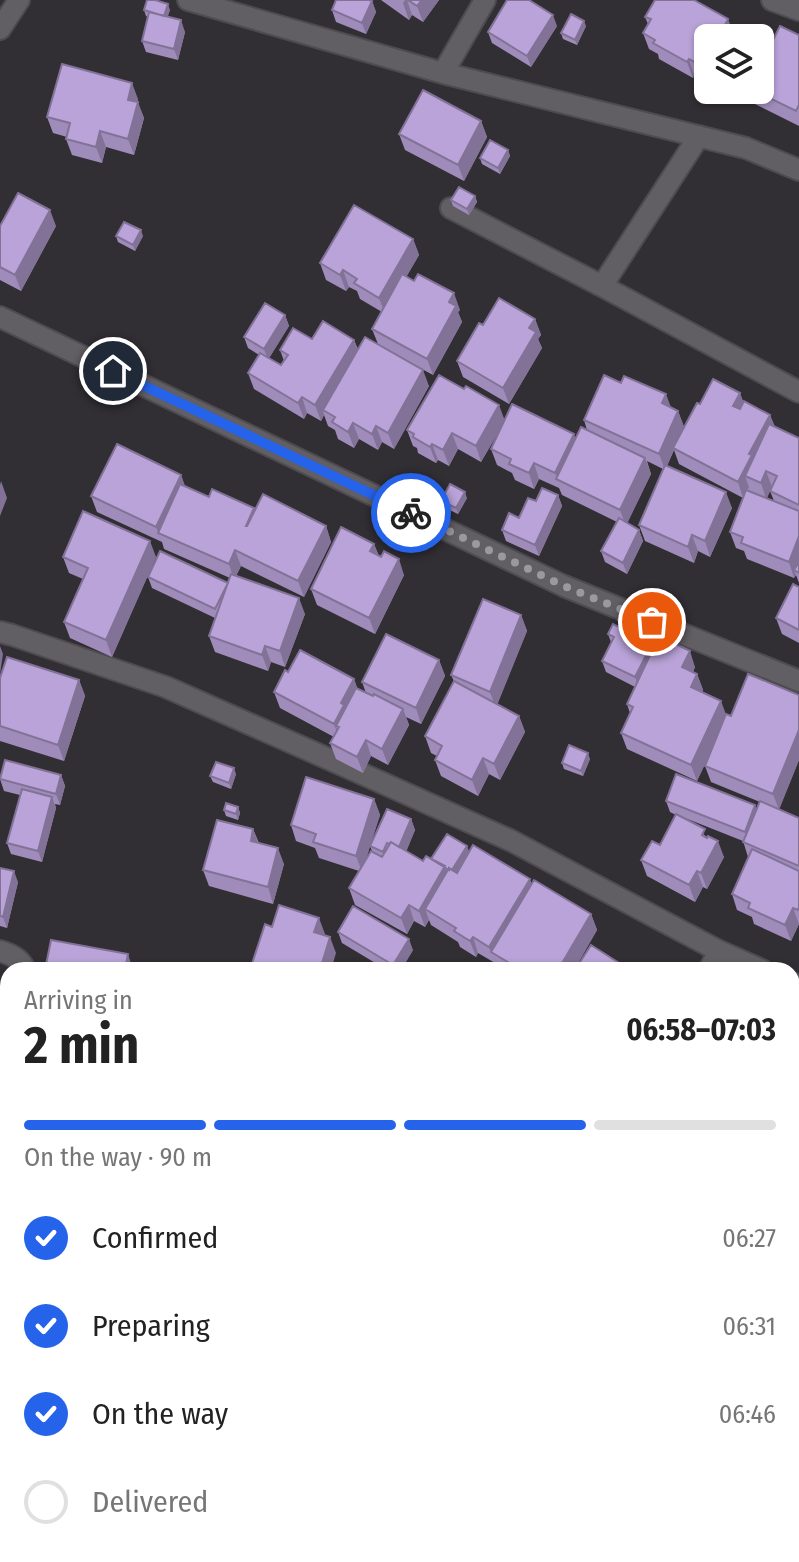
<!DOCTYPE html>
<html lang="en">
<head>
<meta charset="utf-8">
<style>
  body { margin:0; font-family:"Fira Sans Condensed",sans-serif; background:#f6f6f6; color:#222; height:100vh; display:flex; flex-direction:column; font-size:30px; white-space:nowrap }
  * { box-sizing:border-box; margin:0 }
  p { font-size:26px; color:#767676 }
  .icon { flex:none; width:44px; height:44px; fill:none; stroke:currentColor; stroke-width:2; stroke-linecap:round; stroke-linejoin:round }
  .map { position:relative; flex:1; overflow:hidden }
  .panel { position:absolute; left:0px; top:962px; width:800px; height:600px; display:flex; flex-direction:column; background:#fff; border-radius:24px 24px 0 0; box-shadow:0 2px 6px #0004 }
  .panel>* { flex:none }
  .tools { position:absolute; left:694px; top:24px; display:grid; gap:16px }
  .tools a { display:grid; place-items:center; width:80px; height:80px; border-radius:12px; background:#fff; box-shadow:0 2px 6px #0004; font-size:40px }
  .pin { position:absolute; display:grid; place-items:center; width:68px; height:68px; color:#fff; margin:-34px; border:4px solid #fff; border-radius:50%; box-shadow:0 2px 8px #0007 }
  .courier { position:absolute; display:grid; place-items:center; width:80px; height:80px; margin:-40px; border:6px solid #2563eb; border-radius:50%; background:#fff; color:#222; box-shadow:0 2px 10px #0007 }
  .summary em { font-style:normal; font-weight:700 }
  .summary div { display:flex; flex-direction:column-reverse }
  .summary { display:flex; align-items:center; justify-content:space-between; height:136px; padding:0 24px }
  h1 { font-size:52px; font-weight:700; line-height:60px }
  .bar { display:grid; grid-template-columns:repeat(4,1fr); gap:12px 8px; align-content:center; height:96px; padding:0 24px }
  .bar i { height:10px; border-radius:6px; background:#e0e0e0 }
  .bar .selected { background:#2563eb }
  .bar p { grid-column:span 4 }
  ol { padding:0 24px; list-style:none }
  li { display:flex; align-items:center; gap:24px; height:88px }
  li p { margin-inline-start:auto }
  li .icon { padding:8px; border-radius:50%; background:#2563eb; color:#fff; stroke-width:4 }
  li:last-child { color:#767676 }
  li i { width:44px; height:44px; border:4px solid #e0e0e0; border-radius:50% }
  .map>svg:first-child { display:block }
</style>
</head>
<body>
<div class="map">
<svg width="799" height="1562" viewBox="0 0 799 1562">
  <rect width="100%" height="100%" fill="#312e34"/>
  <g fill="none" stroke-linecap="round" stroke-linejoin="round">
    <defs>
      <path id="minor" d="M188 0 443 73 746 148 799 170
        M772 0 799 10
        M0 29 19 0
        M443 73 485 0
        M451 208 602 286 699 136
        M602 286 799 392
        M0 317 564 586 799 681
        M0 632 12 635 166 687 358 772 512 841 719 951 762 970
        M0 951C11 954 21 959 25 970
        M709 970 719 951
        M792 983 799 986
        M0 1095 6 1094 8 1090
        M0 1152 7 1163 6 1198 0 1205
        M792 1298 799 1300
        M0 1386 8 1387
        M585 1554 611 1562"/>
    </defs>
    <!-- minor casing -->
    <use href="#minor" stroke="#4e4b50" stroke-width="24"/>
    <!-- minor -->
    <use href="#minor" stroke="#615e64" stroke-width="20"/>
  </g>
  <!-- wall -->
  <path fill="#9f8cba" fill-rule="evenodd" d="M381 0H439L423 22 412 15 409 20Z
    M372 1 376 12 366 34 336 22 332 10Z
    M144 10H170L167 17 185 32 178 60 146 52 142 41 148 17 146 16Z
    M645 17 734 35 733 38H708V82L694 75 693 78 659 59 658 54 649 49 643 33 648 24Z
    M557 26 531 67 492 43 488 32Z
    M586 26 577 45 563 39 561 33Z
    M799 35V126L753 103 748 90H760L770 46Z
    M138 99 137 102 144 118 134 155 106 147 102 163 72 155 66 139 67 137 53 133 47 117Z
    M481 121 487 137 464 181 405 150 399 134Z
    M508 150 510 156 500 174 482 164 480 158Z
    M475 196 477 202 469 215 453 206 451 200Z
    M0 226H56L21 291 0 280Z
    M116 236H143L135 251 118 242Z
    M413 239 419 255 406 277 460 310 458 312 462 322 433 375 407 361 429 386 394 449 382 442 378 450 359 439 354 448 338 439 335 430 328 426 324 415 321 421 307 413 304 419 254 389 248 373 259 355 248 348 244 337 285 315 289 326 269 358 281 365 284 361 280 350 312 339 354 340 358 349 378 344 372 329 382 312 360 299 357 291 349 287 346 291 326 280 320 263Z
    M535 319 541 335 538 339 542 348 509 404 463 377 457 361 483 325Z
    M464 389 505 420 576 438 587 430 584 420 671 408 678 411 684 427 700 404 740 393 743 402 770 415 775 427 799 438V583L796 575 794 578 747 559 744 551 736 548 730 532 743 498 679 464 674 450 667 466 732 508 710 557 698 551 694 563 645 541 639 525 663 469 647 461 651 474 627 523 639 530 643 541 627 574 605 562 601 551 617 522 562 495 559 488 539 479 534 489 515 480 512 473 497 465 491 449 503 424 481 462 458 449 449 466 438 460 436 463 418 453 417 448 413 446 407 430ZM770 491 774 501 767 498Z
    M181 475 185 487 209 497 255 511 326 526 331 542 304 597 241 566 236 576 305 614 285 667 271 662 268 671 215 652 209 636 215 618 152 588 148 577 228 583 230 578 164 549 162 542 97 512 91 496Z
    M558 495 562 506 539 556 506 541 502 530 519 518 536 501Z
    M467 498 458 514 443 507 441 501Z
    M374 544 379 556 404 575 375 634 317 605 311 589Z
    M63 557H156L112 657 70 638 64 622 83 579 69 573Z
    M799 587V643L782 634 776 618Z
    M521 615 527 631 497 704 519 716 525 732 500 780 489 774 478 796 441 776 435 760 437 756 431 753 425 736 454 681 451 675Z
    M618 620 664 639 695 667 693 672 697 674 703 690 702 692 726 715 731 716 799 695V760L779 809 799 818V924L791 941 754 924 752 917 737 910 732 894 748 857 743 841 680 816 707 837 724 857 707 889 703 887 695 902 647 876 641 860 660 845 676 815 670 812 666 801 757 809 760 802 711 782 705 766 713 747 697 781 627 749 621 733 630 713 627 704 635 687 606 672 602 661 611 642 608 634 620 626Z
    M439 660 445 676 421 724 406 717 409 725 388 765 371 756 363 773 336 759 330 743 334 737 280 708 274 692 288 672 354 679 357 688 366 693 362 682Z
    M0 678 79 680 85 696 64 761 0 741Z
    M590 759 583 776 564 769 562 763Z
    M236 774 231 789 213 782 210 776Z
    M61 775 65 786 60 805 55 804 56 808 42 862 11 854 7 843 20 795 4 791 0 779Z
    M374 799 380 815 370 845 411 819 415 830 406 851 423 861 469 851 591 914 597 930 574 970H499L497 969 495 963 478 953 476 957 460 947 458 942 431 925 429 920 425 927 414 921 407 934 355 905 349 888 359 871 319 858 315 848 296 841 291 825ZM370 846 372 851 365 862Z
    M238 807 240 813 238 820 226 816 224 810Z
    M253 829 259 843 284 864 273 904 209 886 203 870Z
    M0 868 18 882 7 928 0 926Z
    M338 932 413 950 401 970H387L342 943Z
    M792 1003 799 1006V1102L792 1099Z
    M0 1113 8 1114V1128H0Z
    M799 1197V1221L794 1209Z
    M0 1423 8 1424V1532H6L5 1529H0Z
    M29 1554H70L69 1562H50L39 1560 40 1562H23L31 1558Z
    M238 1554H310L308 1561 295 1557 293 1562H263Z
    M599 1554H646L643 1562H624Z
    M654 1554H732L730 1562H670L655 1558Z"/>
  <!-- shaded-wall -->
  <path fill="#827297" d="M405 0H407L412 15 409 20 403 3Z
    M422 0H439L423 22 417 6Z
    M372 1 376 12 366 34 362 23Z
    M168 4 170 10 166 22 164 16Z
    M553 15 557 26 531 67 527 56Z
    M728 19 734 35 733 38H718Z
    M181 20 185 32 178 60 174 49Z
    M584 21 586 26 577 45 575 40Z
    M708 56V82L702 66Z
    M689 59 694 75 693 78 687 62Z
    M132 83 138 99 133 116 128 100Z
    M138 102 144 118 134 155 128 139Z
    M481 121 487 137 464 181 458 165Z
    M100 131 106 147 102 163 96 147Z
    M508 150 510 156 500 174 498 168Z
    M475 196 477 202 469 215 467 209Z
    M50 210 56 226 21 291 15 275Z
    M141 230 143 236 135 251 133 245Z
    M413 239 419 255 385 314 379 298Z
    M343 270 349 287 346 291 340 275Z
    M454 293 460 310 458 312 462 322 433 375 427 359 449 302Z
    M285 315 289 326 268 360 264 349Z
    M535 319 541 335 538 339 542 348 509 404 503 388 529 328Z
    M354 340 360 356 323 410 324 415 321 421 315 405Z
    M423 370 429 386 394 449 388 433Z
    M740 393 746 409 739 422 733 406Z
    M666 394 672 410 662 403Z
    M302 397 307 413 304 419 298 403Z
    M499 405 505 421 481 462 476 446Z
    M678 411 684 427 673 448 674 450 665 470 659 454Z
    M770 415 776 431 745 476 749 487 743 498 738 482 749 454Z
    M353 423 359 439 354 448 348 432Z
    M376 426 382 442 378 450 372 434Z
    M452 433 458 449 449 466 443 450Z
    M574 434 580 450 558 480 555 473Z
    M432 444 438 460 436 463 430 447Z
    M645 458 651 474 626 526 620 510Z
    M534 463 539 479 534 489 529 473Z
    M766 471 772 487 766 499 761 483Z
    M181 475 187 491 158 533 162 543 156 527Z
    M1 481 7 498 0 516V485Z
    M465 492 467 498 458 514 456 508Z
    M726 492 732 508 710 557 705 541Z
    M558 495 562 506 539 556 535 545Z
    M326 526 331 542 304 597 298 581Z
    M639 530 643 541 627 574 623 563Z
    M692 535 698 551 694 563 688 547Z
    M799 536V567L794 570 796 575 794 578 789 562Z
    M150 541 156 557 112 657 106 640Z
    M374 544 380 560 370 551Z
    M235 550 241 566 234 580 229 564Z
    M399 559 404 575 375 634 369 618Z
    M299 598 305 614 285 667 280 651Z
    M521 615 527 631 496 708 490 692Z
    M660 628 664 639 639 688 635 677Z
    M0 646 3 654 0 674Z
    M265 646 271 662 268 671 262 655Z
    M690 651 695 667 688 683 682 667Z
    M439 660 445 676 421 724 416 708Z
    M697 674 703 690 697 703 691 687Z
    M354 679 360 695 339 727 336 726 340 740 334 724 341 703Z
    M79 680 85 696 64 761 58 745Z
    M721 701 727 717 697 781 691 765Z
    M403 709 409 725 388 765 382 749Z
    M519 716 525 732 500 780 494 764Z
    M799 730V760L779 810 773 794Z
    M366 740 371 756 363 773 357 757Z
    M588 753 590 759 583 776 581 771Z
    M483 758 489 774 478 796 472 780Z
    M234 768 236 774 231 789 229 783Z
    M61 775 65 786 60 805 56 794Z
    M52 797 56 808 42 862 38 851Z
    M374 799 380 815 362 872 356 856Z
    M755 805 759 816 749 843 745 832Z
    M238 807 240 813 238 820 236 814Z
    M411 819 415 830 403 860 398 849Z
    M253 829 259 845 251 841Z
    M718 841 724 857 707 889 701 873Z
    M467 846 469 851 454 877 452 871Z
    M278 848 284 864 273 904 268 887Z
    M445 866 451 883 425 909 429 920 425 927 419 911Z
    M14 871 18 882 7 928 3 917Z
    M697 871 703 887 695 902 689 885Z
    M530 879 536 895 491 952 495 963 489 947Z
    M409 905 414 921 407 934 401 918Z
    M793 908 799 924 791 941 785 925Z
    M591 914 597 930 574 970H558Z
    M319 918 325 934 320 948 314 932Z
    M330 937 336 953 331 970H320Z
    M473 937 478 953 476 957 470 941Z
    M409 939 413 950 401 970H395L393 965Z
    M128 954 133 970H125Z
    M799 1026V1055L792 1070V1041Z
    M794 1176 798 1187 792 1199V1180Z
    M64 1554H70L69 1562H67Z
    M285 1554H294L295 1557 293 1562H283Z
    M387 1554H398L395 1562H384Z
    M638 1554H646L643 1562H640L638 1557Z
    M694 1554H697L700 1562H696Z
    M722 1554H732L730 1562H724Z"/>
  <!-- building -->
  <path fill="#b9a3d8" stroke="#827297" stroke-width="2" d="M147 0H155L168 4 164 16 144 10Z
    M336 0H369L372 1 362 23 332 10Z
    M408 0H422L417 6Z
    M507 0H529L553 15 527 56 488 32Z
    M655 0H694L728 19 718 38H708V56L702 66 689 59 687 62 653 43 655 40 643 33 651 19 645 17Z
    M149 12 181 20 174 49 142 41Z
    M571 14 584 21 575 40 561 33Z
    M780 26 799 35V105L796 111 753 90H760V41L770 46Z
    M62 64 132 83 128 100 138 102 128 139 100 131 96 147 66 139 70 123 47 117Z
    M423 90 481 121 458 165 399 134Z
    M490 140 508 150 498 168 480 158Z
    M459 187 475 196 467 209 451 200Z
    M18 193 50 210 15 275 0 267V226Z
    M354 205 413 239 379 298 354 283 357 279 343 270 340 275 320 263Z
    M124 222 141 230 133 245 116 236Z
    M402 274 414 281 418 274 454 293 449 302 456 306 427 359 372 329Z
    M499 298 535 319 529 328 536 332 503 388 457 361 479 323 483 325Z
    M265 303 285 315 264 349 244 337Z
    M323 321 354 340 315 405 302 397 298 403 248 373 260 353 281 365 288 355 280 350 293 328 312 339Z
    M365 337 423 370 388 433 376 426 372 434 353 423 348 432 332 422 335 417 323 410Z
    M439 375 464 389 466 386 499 405 476 446 452 433 443 450 432 444 430 447 413 437 414 434 407 430Z
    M604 375 621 383 624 376 666 394 662 403 678 411 659 454 584 420Z
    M713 379 740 393 733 406 740 409 744 401 770 415 749 454 752 455 738 482 673 448 697 403 700 404Z
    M512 404 574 434 555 473 534 463 529 473 509 464 511 459 491 449Z
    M769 424 799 438V505L770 491 777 476 766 471 761 483 745 476Z
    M581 427 645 458 620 510 556 479Z
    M117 444 181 475 156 527 91 496Z
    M665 465 726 492 705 541 692 535 688 547 639 525Z
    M180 484 209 497 212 489 254 508 246 526H247L263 494 326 526 298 581 235 550 229 564 158 533Z
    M450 484 465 492 456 508 441 501Z
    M542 488 558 495 535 545 502 530 509 513 519 518 528 498 536 501Z
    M746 490 799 511V536L789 562 741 543 743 537 730 532Z
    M83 511 150 541 106 640 64 622 88 568 63 557Z
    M619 518 639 530 623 563 601 551Z
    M341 527 374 544 370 551 381 557 384 551 399 559 369 618 311 589Z
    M160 551 228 583 215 609 148 577Z
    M799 562V573L794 570Z
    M231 574 299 598 280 651 265 646 262 655 209 636Z
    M793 584 799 587V630L776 618Z
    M483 599 521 615 490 692 451 675Z
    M623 609 660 628 635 677 602 661 614 637 608 634 613 624 619 627 622 622 618 620Z
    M386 634 439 660 416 708 362 682Z
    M659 636 690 651 682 667 697 674 691 687 721 701 691 765 621 733 633 707 627 704Z
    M300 650 354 679 341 703 344 705 334 724 274 692 285 670 288 672Z
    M7 657 79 680 58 745 0 726V678Z
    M748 674 799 695V730L773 794 705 766 726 714 731 716Z
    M454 681 519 716 494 764 483 758 472 780 435 760 442 746 425 736Z
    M356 688 373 696 374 694 403 709 382 749 366 740 357 757 330 743 339 727 336 726Z
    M569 745 588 753 581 771 562 763Z
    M5 760 61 775 56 794 0 779Z
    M216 762 234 768 229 783 210 776Z
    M676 774 755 805 745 832 666 801Z
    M306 777 374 799 356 856 313 842 316 834 291 825Z
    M22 789 52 797 38 851 7 843Z
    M760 801 799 818V866L743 842Z
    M226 803 238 807 236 814 224 810Z
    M387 809 411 819 399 847 391 842 389 844 387 843 383 852 370 846Z
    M676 814 705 829 702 835 707 838 708 836 718 841 701 873 697 871 689 885 641 860 652 841 660 845Z
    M217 820 253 829 251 841 278 848 268 887 203 870Z
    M447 834 467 846 452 870 449 868V870L431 859Z
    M391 842 423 861 426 856 445 866 419 911 409 905 401 918 349 888 371 851 382 857Z
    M473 845 530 879 489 947 473 937 470 941 454 931 456 928 425 909 449 868 457 873Z
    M752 849 799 871V907L798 910 793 908 785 925 748 908 750 903 732 894Z
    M0 868 14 871 3 917 0 916Z
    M534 880 591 914 558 970H521L491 952Z
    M279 905 319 918 314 932 330 937 320 970H250L265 924 272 927Z
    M353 906 409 939 393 965 338 932Z
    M51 940 128 954 125 970H45Z
    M591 945 630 970H575Z
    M792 1003 799 1006V1026L792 1041Z
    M796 1043 799 1044V1088L792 1085V1053Z
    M0 1113H7L8 1122 0 1123Z
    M799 1197V1211L794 1209Z
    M0 1423 8 1424V1447L1 1518H0Z
    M8 1452V1517L0 1516Z
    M262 1554H285L283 1562 261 1557Z
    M311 1554H387L384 1562H313L309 1561Z
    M408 1554H474L472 1562H406Z
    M24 1557 39 1559V1562H23Z"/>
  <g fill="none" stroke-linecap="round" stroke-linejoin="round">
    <!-- done -->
    <path stroke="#9c999e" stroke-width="8" stroke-dasharray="0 14.4" d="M411 513 564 586 652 622"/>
    <!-- route -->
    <path stroke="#2563eb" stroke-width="10" d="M113 371 411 513"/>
  </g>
</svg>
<div class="tools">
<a><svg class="icon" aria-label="layers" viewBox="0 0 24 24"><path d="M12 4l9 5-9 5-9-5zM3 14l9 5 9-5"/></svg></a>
</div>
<div class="pin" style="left:652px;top:622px;background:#ea580c"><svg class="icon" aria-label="bag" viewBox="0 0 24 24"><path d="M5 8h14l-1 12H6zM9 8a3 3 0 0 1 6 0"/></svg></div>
<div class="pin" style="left:113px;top:371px;background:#1f2937"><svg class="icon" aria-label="home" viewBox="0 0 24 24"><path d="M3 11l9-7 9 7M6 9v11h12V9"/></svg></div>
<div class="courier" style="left:411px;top:513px"><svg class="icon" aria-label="bike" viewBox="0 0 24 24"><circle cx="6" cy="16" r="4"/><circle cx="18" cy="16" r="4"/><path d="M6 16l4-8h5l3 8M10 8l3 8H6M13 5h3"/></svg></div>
<section class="panel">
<div class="summary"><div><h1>2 min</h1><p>Arriving in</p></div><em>06:58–07:03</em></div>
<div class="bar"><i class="selected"></i><i class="selected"></i><i class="selected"></i><i></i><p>On the way · 90 m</p></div>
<ol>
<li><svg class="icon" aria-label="check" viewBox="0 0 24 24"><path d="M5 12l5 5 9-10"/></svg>Confirmed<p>06:27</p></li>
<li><svg class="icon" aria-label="check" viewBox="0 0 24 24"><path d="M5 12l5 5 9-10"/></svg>Preparing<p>06:31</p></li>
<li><svg class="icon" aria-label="check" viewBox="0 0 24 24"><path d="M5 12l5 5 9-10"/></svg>On the way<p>06:46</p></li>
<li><i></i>Delivered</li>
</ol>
</section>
</div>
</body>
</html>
